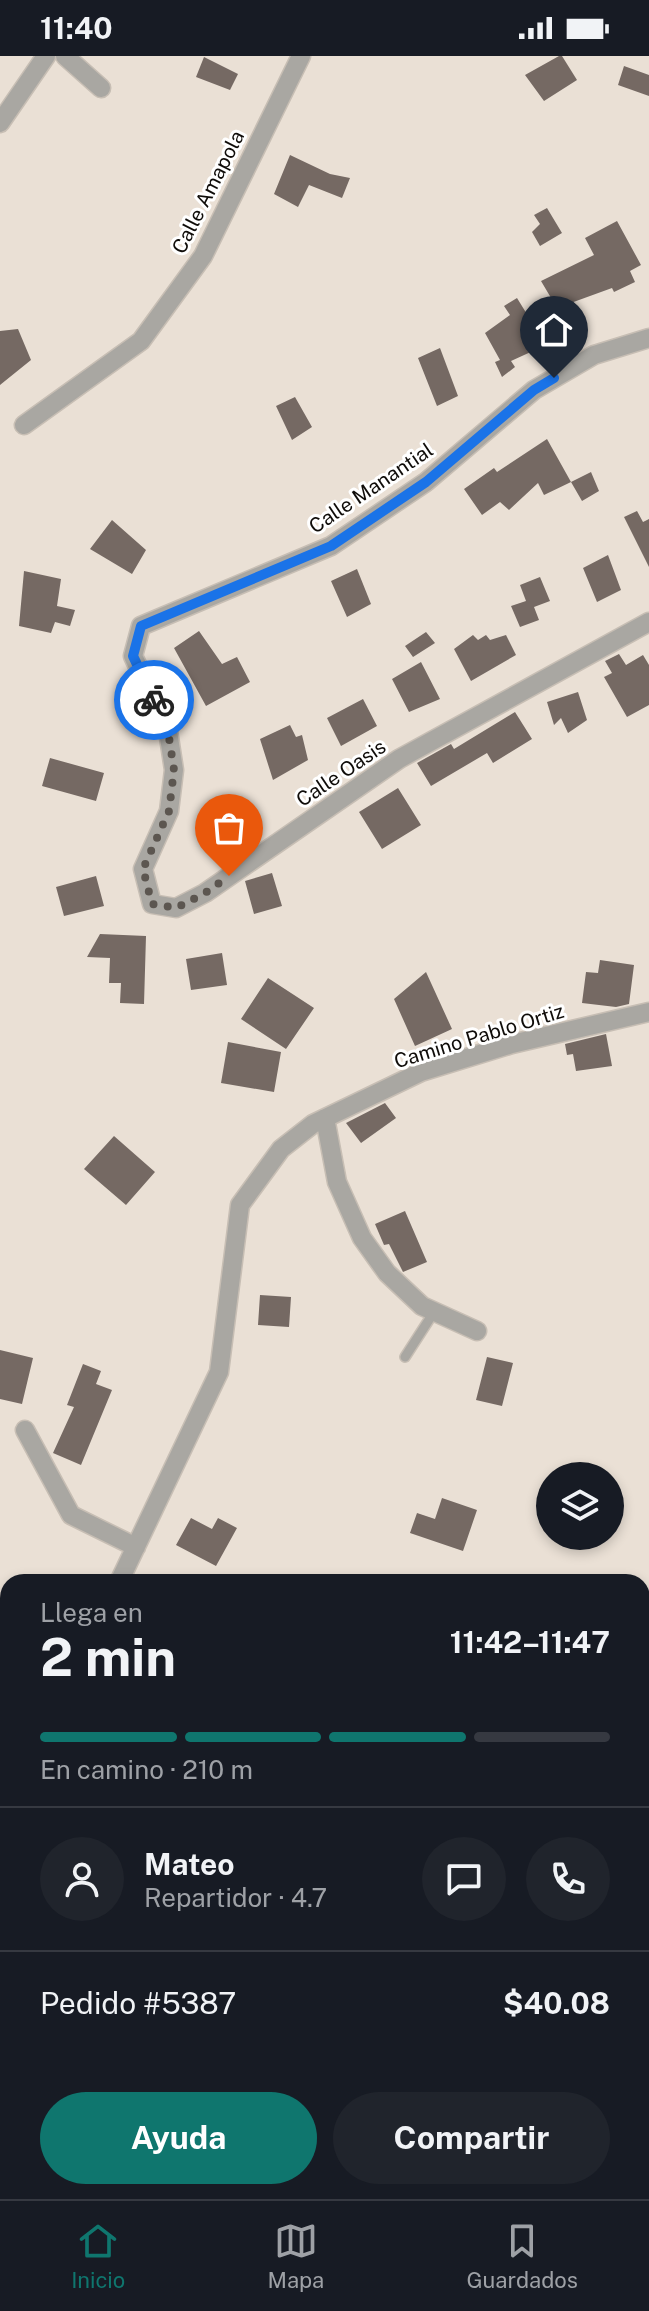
<!DOCTYPE html>
<html lang="es">
<head>
<meta charset="utf-8">
<style>
  body { margin:0; font-family:"Public Sans",sans-serif; background:#20242c; color:#f1f3f6; height:100vh; display:flex; flex-direction:column; font-size:30px; white-space:nowrap }
  * { box-sizing:border-box; margin:0 }
  p { font-size:26px; color:#9ea1a6 }
  .icon { flex:none; width:44px; height:44px; fill:none; stroke:currentColor; stroke-width:2; stroke-linecap:round; stroke-linejoin:round }
  .map { position:relative; flex:1; overflow:hidden }
  .drawer { position:absolute; left:0px; top:1518px; width:650px; height:626px; display:flex; flex-direction:column; background:#171b24; border-radius:24px 24px 0 0; box-shadow:0 4px 12px #0003 }
  .drawer>* { flex:none }
  .buttons { position:absolute; left:536px; top:1406px; display:grid; gap:16px }
  .buttons a { display:grid; place-items:center; width:88px; height:88px; border-radius:50%; background:#171b24; box-shadow:0 4px 12px #0003; font-size:40px }
  .pin { position:absolute; display:grid; place-items:center; width:68px; height:68px; color:#fff; margin:-82px -34px; border-radius:50% 50% 50% 0; rotate:-45deg; box-shadow:0 0 8px #0007 }
  .pin .icon { rotate:45deg }
  .courier { position:absolute; display:grid; place-items:center; width:80px; height:80px; margin:-40px; border:6px solid #1a73e8; border-radius:50%; background:#fff; color:#222; box-shadow:0 2px 10px #0007 }
  .overview em { font-style:normal; font-weight:700 }
  .overview div { display:flex; flex-direction:column-reverse }
  .overview { display:flex; align-items:center; justify-content:space-between; height:136px; padding:0 40px }
  h1 { font-size:52px; font-weight:700; line-height:60px }
  .bar { display:grid; grid-template-columns:repeat(4,1fr); gap:12px 8px; align-content:center; height:96px; padding:0 40px }
  .bar i { height:10px; border-radius:6px; background:#363941 }
  .bar .current { background:#0f766e }
  .bar p { grid-column:span 4 }
  .line { display:flex; align-items:center; gap:20px; padding:0 40px; border-top:2px solid #363941 }
  .line div { flex:1 }
  .round { display:grid; place-items:center; flex:none; width:84px; height:84px; border-radius:42px; background:#20242c }
  .action { display:flex; gap:16px; margin-top:auto; padding:16px 40px }
  .action a { flex:1; height:92px; border-radius:48px; background:#0f766e; color:#fff; font-size:32px; font-weight:700; line-height:92px; text-align:center }
  .action a+a { background:#20242c; color:#f1f3f6 }
  .status { display:flex; justify-content:space-between; align-items:center; height:56px; padding:0 40px; background:#171b24; direction:ltr }
  .status svg { height:22px; fill:currentColor }
  .menu { display:flex; justify-content:space-around; align-items:center; height:112px; border-top:2px solid #363941; background:#171b24; font-size:22px; color:#9ea1a6 }
  .menu a { display:grid; justify-items:center; gap:4px }
  .menu .current { color:#0f766e }
  .map>svg:first-child { display:block }
</style>
</head>
<body>
<div class="status"><b>11:40</b><svg viewBox="0 0 49 12"><path d="M0 12V9h3v3zM5 12V6h3v6zM10 12V3h3v9zM15 12V0h3v12zM26 1h20v11H26zM47 4h2v5h-2z"/></svg></div>
<div class="map">
<svg width="649" height="2143" viewBox="0 0 649 2143">
  <rect width="100%" height="100%" fill="#eae0d5"/>
  <!-- green -->
  <path fill="#f49689" d="M649 2027V2143H580L574 2136H642V2046Z"/>
  <!-- building -->
  <path fill="#756963" d="M559 0H562L577 24 544 45 525 19Z
    M204 1 238 18 230 34 196 21Z
    M624 10 649 19V40L618 29Z
    M290 99 330 118 350 122 342 142 309 129 298 151 274 138Z
    M547 152 562 177 540 190 532 176 540 168 534 159Z
    M617 165 641 209 630 215 635 226 614 236 612 232 557 252 541 225 594 199 585 182Z
    M517 242 546 289 511 305 515 311 502 321 495 306 500 304 485 277 510 259 504 250Z
    M18 273 31 304 0 329V275Z
    M440 292 458 340 437 350 418 302Z
    M295 341 312 371 292 384 276 350Z
    M547 383 571 426 544 439 538 427 509 454 500 446 482 459 464 433 494 412 497 416Z
    M591 416 599 435 582 445 571 426Z
    M637 455 643 466 649 463V511L624 461Z
    M112 464 146 494 132 518 90 493Z
    M608 499 621 534 597 546 583 512Z
    M357 513 371 548 347 561 331 525Z
    M24 515 61 523 57 550 75 554 70 570 55 566 51 577 19 570Z
    M540 521 550 545 534 551 539 564 520 571 511 550 526 545 520 529Z
    M199 575 222 608 237 601 250 626 206 650 174 592Z
    M426 576 435 587 413 601 405 590Z
    M473 579 478 584 486 579 490 584 506 579 516 599 471 625 454 593Z
    M619 598 626 609 643 599 649 609V649L627 661 604 621 612 617 605 605Z
    M421 606 440 643 409 656 392 623Z
    M578 636 587 664 568 677 561 662 554 669 547 646Z
    M363 643 377 670 341 690 327 662Z
    M515 656 532 683 493 707 487 697 431 730 417 707 451 688 454 693Z
    M290 669 296 681 302 679 308 704 273 724 260 683Z
    M50 702 104 717 96 745 42 730Z
    M398 732 421 769 382 793 359 756Z
    M272 817 282 850 254 858 245 825Z
    M96 820 104 850 64 860 56 831Z
    M100 878 146 880 144 948 120 947 121 927H109L110 902 87 901Z
    M222 897 227 929 191 934 186 903Z
    M600 904 634 909 629 948 616 951 582 947 586 916 598 917Z
    M426 916 452 973 415 990 394 943Z
    M268 922 314 952 286 993 241 963Z
    M606 978 612 1010 576 1015 573 998 567 999 565 988Z
    M228 986 281 996 274 1036 221 1027Z
    M385 1047 396 1062 361 1087 346 1067Z
    M114 1080 155 1116 126 1149 84 1113Z
    M405 1155 427 1206 403 1216 389 1188 384 1189 375 1168Z
    M260 1239 291 1241 289 1271 258 1269Z
    M0 1294 33 1302 22 1348 0 1343Z
    M487 1301 513 1307 502 1350 476 1344Z
    M83 1308 101 1315 96 1328 112 1334 81 1409 53 1397 74 1351 67 1349Z
    M442 1442 477 1454 463 1495 410 1477 417 1457 435 1463Z
    M191 1462 212 1473 218 1462 237 1472 216 1510 176 1489Z"/>
  <g fill="none" stroke-linecap="round" stroke-linejoin="round">
    <defs>
      <path id="service" d="M405 1301 434 1256"/>
      <path id="minor" d="M65 0 101 32
        M0 67 46 0
        M649 282 594 299 534 334 426 426 331 490 141 570 133 600 168 675 174 714 169 755 143 813 152 848 176 852 205 837 399 703 649 566
        M24 369 141 285 203 200 301 0
        M325 1062 337 1126 362 1182 387 1217 422 1250 477 1275
        M25 1374 71 1459 136 1491
        M119 1526 219 1316 240 1149 281 1093 313 1068 421 1016 512 988 649 956
        M0 1627 8 1630"/>
    </defs>
    <!-- service casing -->
    <use href="#service" stroke="#c7beb4" stroke-width="12"/>
    <!-- minor casing -->
    <use href="#minor" stroke="#c7beb4" stroke-width="21"/>
    <!-- service -->
    <use href="#service" stroke="#a9a7a2" stroke-width="9"/>
    <!-- minor -->
    <use href="#minor" stroke="#a9a7a2" stroke-width="18"/>
  </g>
  <g fill="none" stroke-linecap="round" stroke-linejoin="round">
    <!-- done -->
    <path stroke="#5c5650" stroke-width="8" stroke-dasharray="0 14.4" d="M154 644 168 675 174 714 169 755 143 813 152 848 176 852 205 837 229 820"/>
    <!-- route -->
    <path stroke="#1a73e8" stroke-width="10" d="M154 644 133 600 141 570 331 490 426 426 534 334 554 322"/>
  </g>
  <g text-anchor="middle" dominant-baseline="central" stroke-width="6" stroke-linejoin="round" paint-order="stroke">
    <!-- street labels -->
    <g font-size="20" fill="#0f0c09" stroke="#fff">
      <text transform="translate(208 136) rotate(-63)">Calle Amapola</text>
      <text transform="translate(371 432) rotate(-34)">Calle Manantial</text>
      <text transform="translate(341 717) rotate(-34)">Calle Oasis</text>
      <text transform="translate(479 980) rotate(-17)">Camino Pablo Ortiz</text>
    </g>
  </g>
</svg>
<div class="buttons">
<a><svg class="icon" aria-label="layers" viewBox="0 0 24 24"><path d="M12 4l9 5-9 5-9-5zM3 14l9 5 9-5"/></svg></a>
</div>
<div class="pin" style="left:229px;top:820px;background:#ea580c"><svg class="icon" aria-label="bag" viewBox="0 0 24 24"><path d="M5 8h14l-1 12H6zM9 8a3 3 0 0 1 6 0"/></svg></div>
<div class="pin" style="left:554px;top:322px;background:#1f2937"><svg class="icon" aria-label="home" viewBox="0 0 24 24"><path d="M3 11l9-7 9 7M6 9v11h12V9"/></svg></div>
<div class="courier" style="left:154px;top:644px"><svg class="icon" aria-label="bike" viewBox="0 0 24 24"><circle cx="6" cy="16" r="4"/><circle cx="18" cy="16" r="4"/><path d="M6 16l4-8h5l3 8M10 8l3 8H6M13 5h3"/></svg></div>
<section class="drawer">
<div class="overview"><div><h1>2 min</h1><p>Llega en</p></div><em>11:42–11:47</em></div>
<div class="bar"><i class="current"></i><i class="current"></i><i class="current"></i><i></i><p>En camino · 210 m</p></div>
<div class="line" style="height:144px"><a class="round"><svg class="icon" aria-label="person" viewBox="0 0 24 24"><circle cx="12" cy="8" r="4"/><path d="M4 21q1-7 8-7t8 7"/></svg></a><div><b>Mateo</b><p>Repartidor · 4.7</p></div><a class="round"><svg class="icon" aria-label="chat" viewBox="0 0 24 24"><path d="M4 5h16v11H9l-5 4z"/></svg></a><a class="round"><svg class="icon" aria-label="phone" viewBox="0 0 24 24"><path d="M5 4h4l2 5-3 2q2 4 5 5l2-3 5 2v4C11 20 4 13 5 4z"/></svg></a></div>
<div class="line" style="height:104px"><div>Pedido #5387</div><b>$40.08</b></div>
<div class="action"><a>Ayuda</a><a>Compartir</a></div>
</section>
</div>
<nav class="menu">
<a class="current"><svg class="icon" aria-label="home" viewBox="0 0 24 24"><path d="M3 11l9-7 9 7M6 9v11h12V9"/></svg>Inicio</a>
<a><svg class="icon" aria-label="map" viewBox="0 0 24 24"><path d="M3 6l6-2 6 2 6-2v14l-6 2-6-2-6 2zM9 4v14M15 6v14"/></svg>Mapa</a>
<a><svg class="icon" aria-label="saved" viewBox="0 0 24 24"><path d="M7 4h10v16l-5-4-5 4z"/></svg>Guardados</a>
</nav>
</body>
</html>
